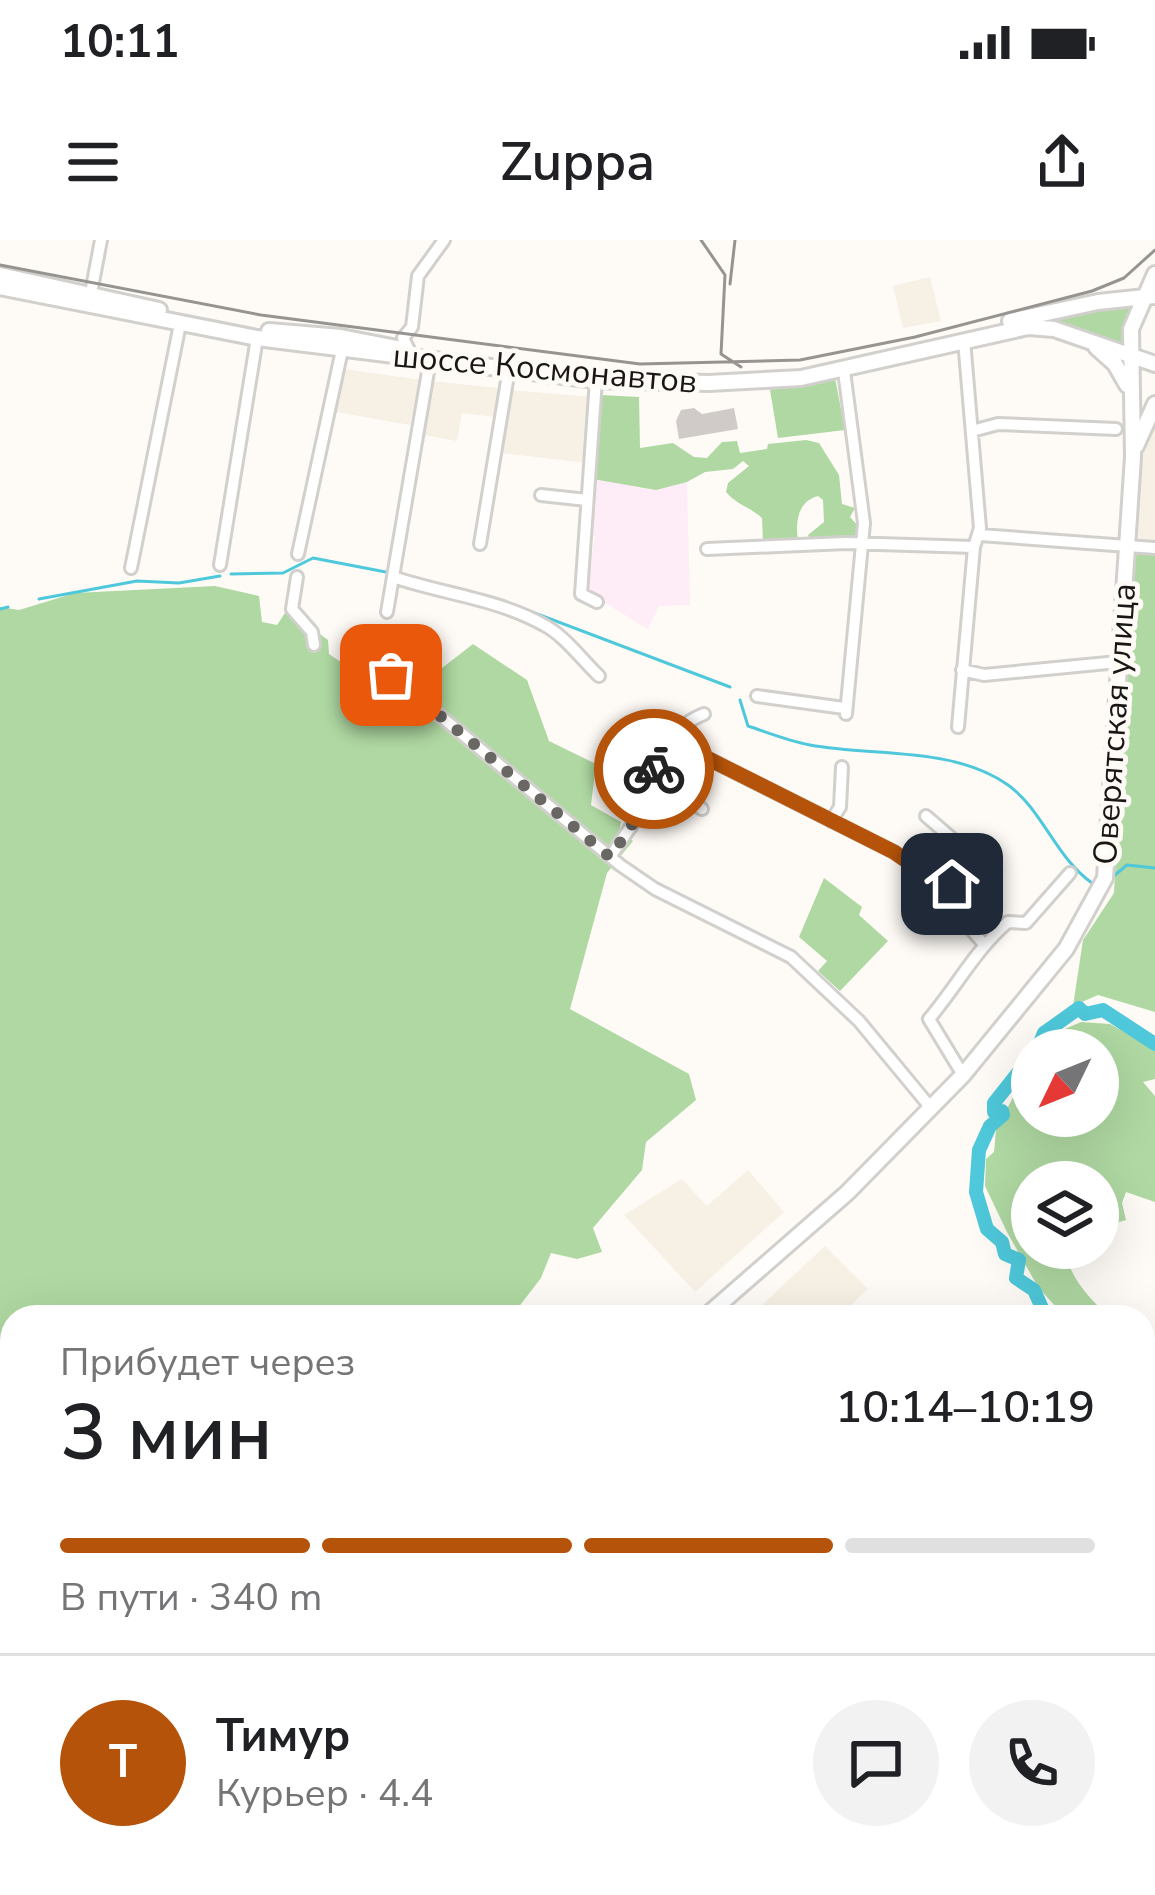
<!DOCTYPE html>
<html lang="ru">
<head>
<meta charset="utf-8">
<style>
  body { margin:0; font-family:"Nunito Sans",sans-serif; background:#f2f2f2; color:#202124; height:100vh; display:flex; flex-direction:column; font-size:45px; white-space:nowrap }
  * { box-sizing:border-box; margin:0 }
  p { font-size:39px; color:#757577 }
  .icon { flex:none; width:66px; height:66px; fill:none; stroke:currentColor; stroke-width:2; stroke-linecap:round; stroke-linejoin:round }
  .map { position:relative; flex:1; overflow:hidden }
  .drawer { position:absolute; left:0px; top:1065px; width:1155px; height:591px; display:flex; flex-direction:column; background:#fff; border-radius:36px 36px 0 0; box-shadow:0 12px 48px #0002 }
  .drawer>* { flex:none }
  .needle { width:78px; rotate:227deg }
  .controls { position:absolute; left:1011px; top:789px; display:grid; gap:24px }
  .controls a { display:grid; place-items:center; width:108px; height:108px; border-radius:50%; background:#fff; box-shadow:0 12px 48px #0002; font-size:60px }
  .pin { position:absolute; display:grid; place-items:center; width:102px; height:102px; color:#fff; margin:-51px; border-radius:24px; box-shadow:0 6px 18px #0006 }
  .courier { position:absolute; display:grid; place-items:center; width:120px; height:120px; margin:-60px; border:9px solid #b45309; border-radius:50%; background:#fff; color:#222; box-shadow:0 3px 15px #0007 }
  .headline em { font-style:normal; font-weight:600 }
  .headline div { display:flex; flex-direction:column-reverse }
  .headline { display:flex; align-items:center; justify-content:space-between; height:204px; padding:0 60px }
  h1 { font-size:78px; font-weight:600; line-height:90px }
  .bar { display:grid; grid-template-columns:repeat(4,1fr); gap:18px 12px; align-content:center; height:144px; padding:0 60px }
  .bar i { height:15px; border-radius:9px; background:#e0e0e0 }
  .bar .active { background:#b45309 }
  .bar p { grid-column:span 4 }
  .line { display:flex; align-items:center; gap:30px; padding:0 60px; border-top:3px solid #e0e0e0 }
  .line div { flex:1 }
  .round { display:grid; place-items:center; flex:none; width:126px; height:126px; border-radius:63px; background:#f2f2f2 }
  .status { display:flex; justify-content:space-between; align-items:center; height:84px; padding:0 60px; background:#fff; direction:ltr }
  .status svg { height:33px; fill:currentColor }
  header { display:flex; justify-content:space-between; align-items:center; height:156px; padding:0 60px; background:#fff; font-size:54px; font-weight:600 }
  .map>svg:first-child { display:block }
</style>
</head>
<body>
<div class="status"><b>10:11</b><svg viewBox="0 0 49 12"><path d="M0 12V9h3v3zM5 12V6h3v6zM10 12V3h3v9zM15 12V0h3v12zM26 1h20v11H26zM47 4h2v5h-2z"/></svg></div>
<header><svg class="icon" aria-label="menu" viewBox="0 0 24 24"><path d="M4 6h16M4 12h16M4 18h16"/></svg>Zuppa<svg class="icon" aria-label="share" viewBox="0 0 24 24"><path d="M12 15V3M7 8l5-5 5 5M5 13v7h14v-7"/></svg></header>
<div class="map">
<svg width="1155" height="1655" viewBox="0 0 1155 1655">
  <rect width="100%" height="100%" fill="#fefbf7"/>
  <!-- built -->
  <path fill="#f6f0e5" d="M930 37 941 81 903 88 893 46Z
    M344 129 421 140 410 185 336 172Z
    M431 141 499 148 495 177 462 173 457 201 425 195Z
    M511 150 592 157 587 223 501 213Z
    M1155 175V305L1131 303 1137 209Z
    M748 930 784 972 695 1052 624 975 682 939 707 966Z
    M825 1006 868 1049 839 1077H749Z"/>
  <!-- education -->
  <path fill="#feecf6" d="M593 239 661 246 687 242 690 365 659 366 648 389 587 352 595 296 591 294Z"/>
  <!-- green -->
  <path fill="#afd8a2" d="M1134 63 1125 108 1052 78 1055 76Z
    M835 138 845 190 778 198 770 150Z
    M601 155 639 157 640 208 673 203 694 217 707 218 722 202 737 201 740 213 767 209 768 204 806 200 819 203 839 235 842 264 855 268 850 277 859 287 853 299 811 302 808 295 824 282 823 260 818 256C798 261 795 282 798 300L763 302 762 278C750 267 737 265 726 252L728 243 749 226 743 221 733 229 705 232 687 242 656 250 593 239Z
    M1131 303 1155 305V772L1098 755 1073 766 1083 700 1114 653Z
    M215 346 259 356 262 382 277 385 287 370 328 400 329 414 363 437 367 425 380 423 411 452 473 404 527 440 549 501 596 524 591 565 621 582 619 593 633 601 607 633 570 769 689 834 696 860 646 902 642 930 593 988 602 1012 577 1019 551 1013 541 1038 511 1077H12V1573L0 1580V367L19 370 75 353Z
    M824 638 862 667 859 675 888 701 840 751 818 731 827 721 799 697Z
    M1081 782 1110 784 1155 809V839L1143 842 1155 856V962L1126 952 1122 963 1126 980 1109 985 1100 1002 1098 942H1032V1008H1065C1069 1038 1089 1058 1110 1077H1065L1038 1047 1007 992 985 946 986 919 994 912 996 890 1032 821V876H1098V810H1044L1051 795Z"/>
  <g fill="none" stroke-linecap="round" stroke-linejoin="round">
    <!-- stream -->
    <path stroke="#4ec8da" stroke-width="3" d="M231 334 283 333 313 318 391 333
      M406 336 495 358 730 447
      M39 359 137 341 179 343 220 336
      M0 369 8 367
      M740 460 748 486C769 493 789 501 810 505 874 517 953 506 1008 545 1042 569 1056 618 1092 643
      M1115 635 1127 625 1155 628"/>
    <!-- river -->
    <path stroke="#4ec8da" stroke-width="14" d="M1037 810 1044 793 1079 768 1085 774 1103 770 1155 804
      M1032 815 994 863V872L1002 871 1003 875 990 886 979 910 976 952 987 989 1002 1002 1005 1014 1019 1020 1016 1038 1034 1050 1046 1077
      M1143 1129 1155 1126
      M1143 1236 1155 1225
      M848 1644 892 1652 889 1644
      M464 1655 466 1644"/>
  </g>
  <!-- building -->
  <path fill="#d0cbc8" d="M694 168 702 174 734 168 738 189 679 199 676 181 681 170Z"/>
  <g fill="none" stroke-linecap="round" stroke-linejoin="round">
    <defs>
      <path id="minor" d="M91 53 101 0
        M409 110 403 98 412 87 418 36 444 0
        M844 131 864 283 846 474
        M596 140 581 354 597 362
        M972 191 998 184 1116 189
        M541 255 587 260
        M980 295 1155 308
        M480 304 509 129
        M707 309 846 303 974 307
        M298 314 342 110
        M220 325 257 98
        M131 328 180 84
        M297 337 292 369 312 392 314 405
        M393 337C443 354 498 359 544 385 565 396 582 420 599 436
        M387 372 430 120
        M962 430 984 435 1118 422
        M391 435 620 625 655 649 791 717 859 781 931 868
        M757 456 844 468
        M958 487 974 307 980 288 964 100
        M667 498 894 612 915 626 983 703
        M643 570 663 543 702 569
        M926 576 963 608 965 622 943 657
        M831 581 840 567 842 527
        M631 587C648 544 657 492 704 474
        M610 617 632 585
        M963 835 929 779C957 746 976 709 1008 682L1026 683 1070 633
        M1143 1629 1155 1627
        M535 1644V1655
        M658 1644 672 1649 702 1644
        M761 1644 796 1655
        M21 1655 38 1644
        M1014 1655 1064 1644"/>
      <path id="major" d="M0 35 159 70
        M0 47 257 98 596 140 709 143 801 138 1028 87 1054 89 1155 124
        M1010 81 1098 62 1155 56
        M269 91 341 97 402 109
        M1096 107 1115 124 1127 145
        M1136 206 1155 164
        M705 1077 847 953 963 835 1066 709 1105 638 1133 217 1131 89 1155 34
        M0 1603 12 1596"/>
    </defs>
    <!-- minor casing -->
    <use href="#minor" stroke="#d2d0cc" stroke-width="16"/>
    <!-- major casing -->
    <use href="#major" stroke="#d2d0cc" stroke-width="20"/>
    <!-- minor -->
    <use href="#minor" stroke="#fff" stroke-width="10"/>
    <!-- major -->
    <use href="#major" stroke="#fff" stroke-width="14"/>
    <!-- tram -->
    <path stroke="#969491" stroke-width="3" d="M701 0 725 35 721 114 741 127
      M0 25 261 75 640 124 800 120 915 97 1092 51 1124 38 1155 10
      M730 44 735 0"/>
  </g>
  <g fill="none" stroke-linecap="round" stroke-linejoin="round">
    <!-- done -->
    <path stroke="#686764" stroke-width="12" stroke-dasharray="0 21.6" d="M391 435 610 617 631 587 654 529"/>
    <!-- route -->
    <path stroke="#b45309" stroke-width="15" d="M654 529 667 498 894 612 914 626 943 657 952 644"/>
  </g>
  <g text-anchor="middle" dominant-baseline="central" stroke-width="10" stroke-linejoin="round" paint-order="stroke">
    <!-- street labels -->
    <g font-size="33" fill="#181715" stroke="#fefbf7">
      <text transform="translate(545 129) rotate(5)">шоссе Космонавтов</text>
      <text transform="translate(1115 484) rotate(-86)">Оверятская улица</text>
    </g>
  </g>
</svg>
<div class="controls">
<a><svg class="needle" viewBox="-14 -14 28 28"><path d="M0-13l5 13h-10z" fill="#e53935"/><path d="M0 13l5-13h-10z" fill="#757577"/></svg></a>
<a><svg class="icon" aria-label="layers" viewBox="0 0 24 24"><path d="M12 4l9 5-9 5-9-5zM3 14l9 5 9-5"/></svg></a>
</div>
<div class="pin" style="left:391px;top:435px;background:#ea580c"><svg class="icon" aria-label="bag" viewBox="0 0 24 24"><path d="M5 8h14l-1 12H6zM9 8a3 3 0 0 1 6 0"/></svg></div>
<div class="pin" style="left:952px;top:644px;background:#1f2937"><svg class="icon" aria-label="home" viewBox="0 0 24 24"><path d="M3 11l9-7 9 7M6 9v11h12V9"/></svg></div>
<div class="courier" style="left:654px;top:529px"><svg class="icon" aria-label="bike" viewBox="0 0 24 24"><circle cx="6" cy="16" r="4"/><circle cx="18" cy="16" r="4"/><path d="M6 16l4-8h5l3 8M10 8l3 8H6M13 5h3"/></svg></div>
<section class="drawer">
<div class="headline"><div><h1>3 мин</h1><p>Прибудет через</p></div><em>10:14–10:19</em></div>
<div class="bar"><i class="active"></i><i class="active"></i><i class="active"></i><i></i><p>В пути · 340 m</p></div>
<div class="line" style="height:216px"><b class="round" style="background:#b45309;color:#fff">Т</b><div><b>Тимур</b><p>Курьер · 4.4</p></div><a class="round"><svg class="icon" aria-label="chat" viewBox="0 0 24 24"><path d="M4 5h16v11H9l-5 4z"/></svg></a><a class="round"><svg class="icon" aria-label="phone" viewBox="0 0 24 24"><path d="M5 4h4l2 5-3 2q2 4 5 5l2-3 5 2v4C11 20 4 13 5 4z"/></svg></a></div>
</section>
</div>
</body>
</html>
